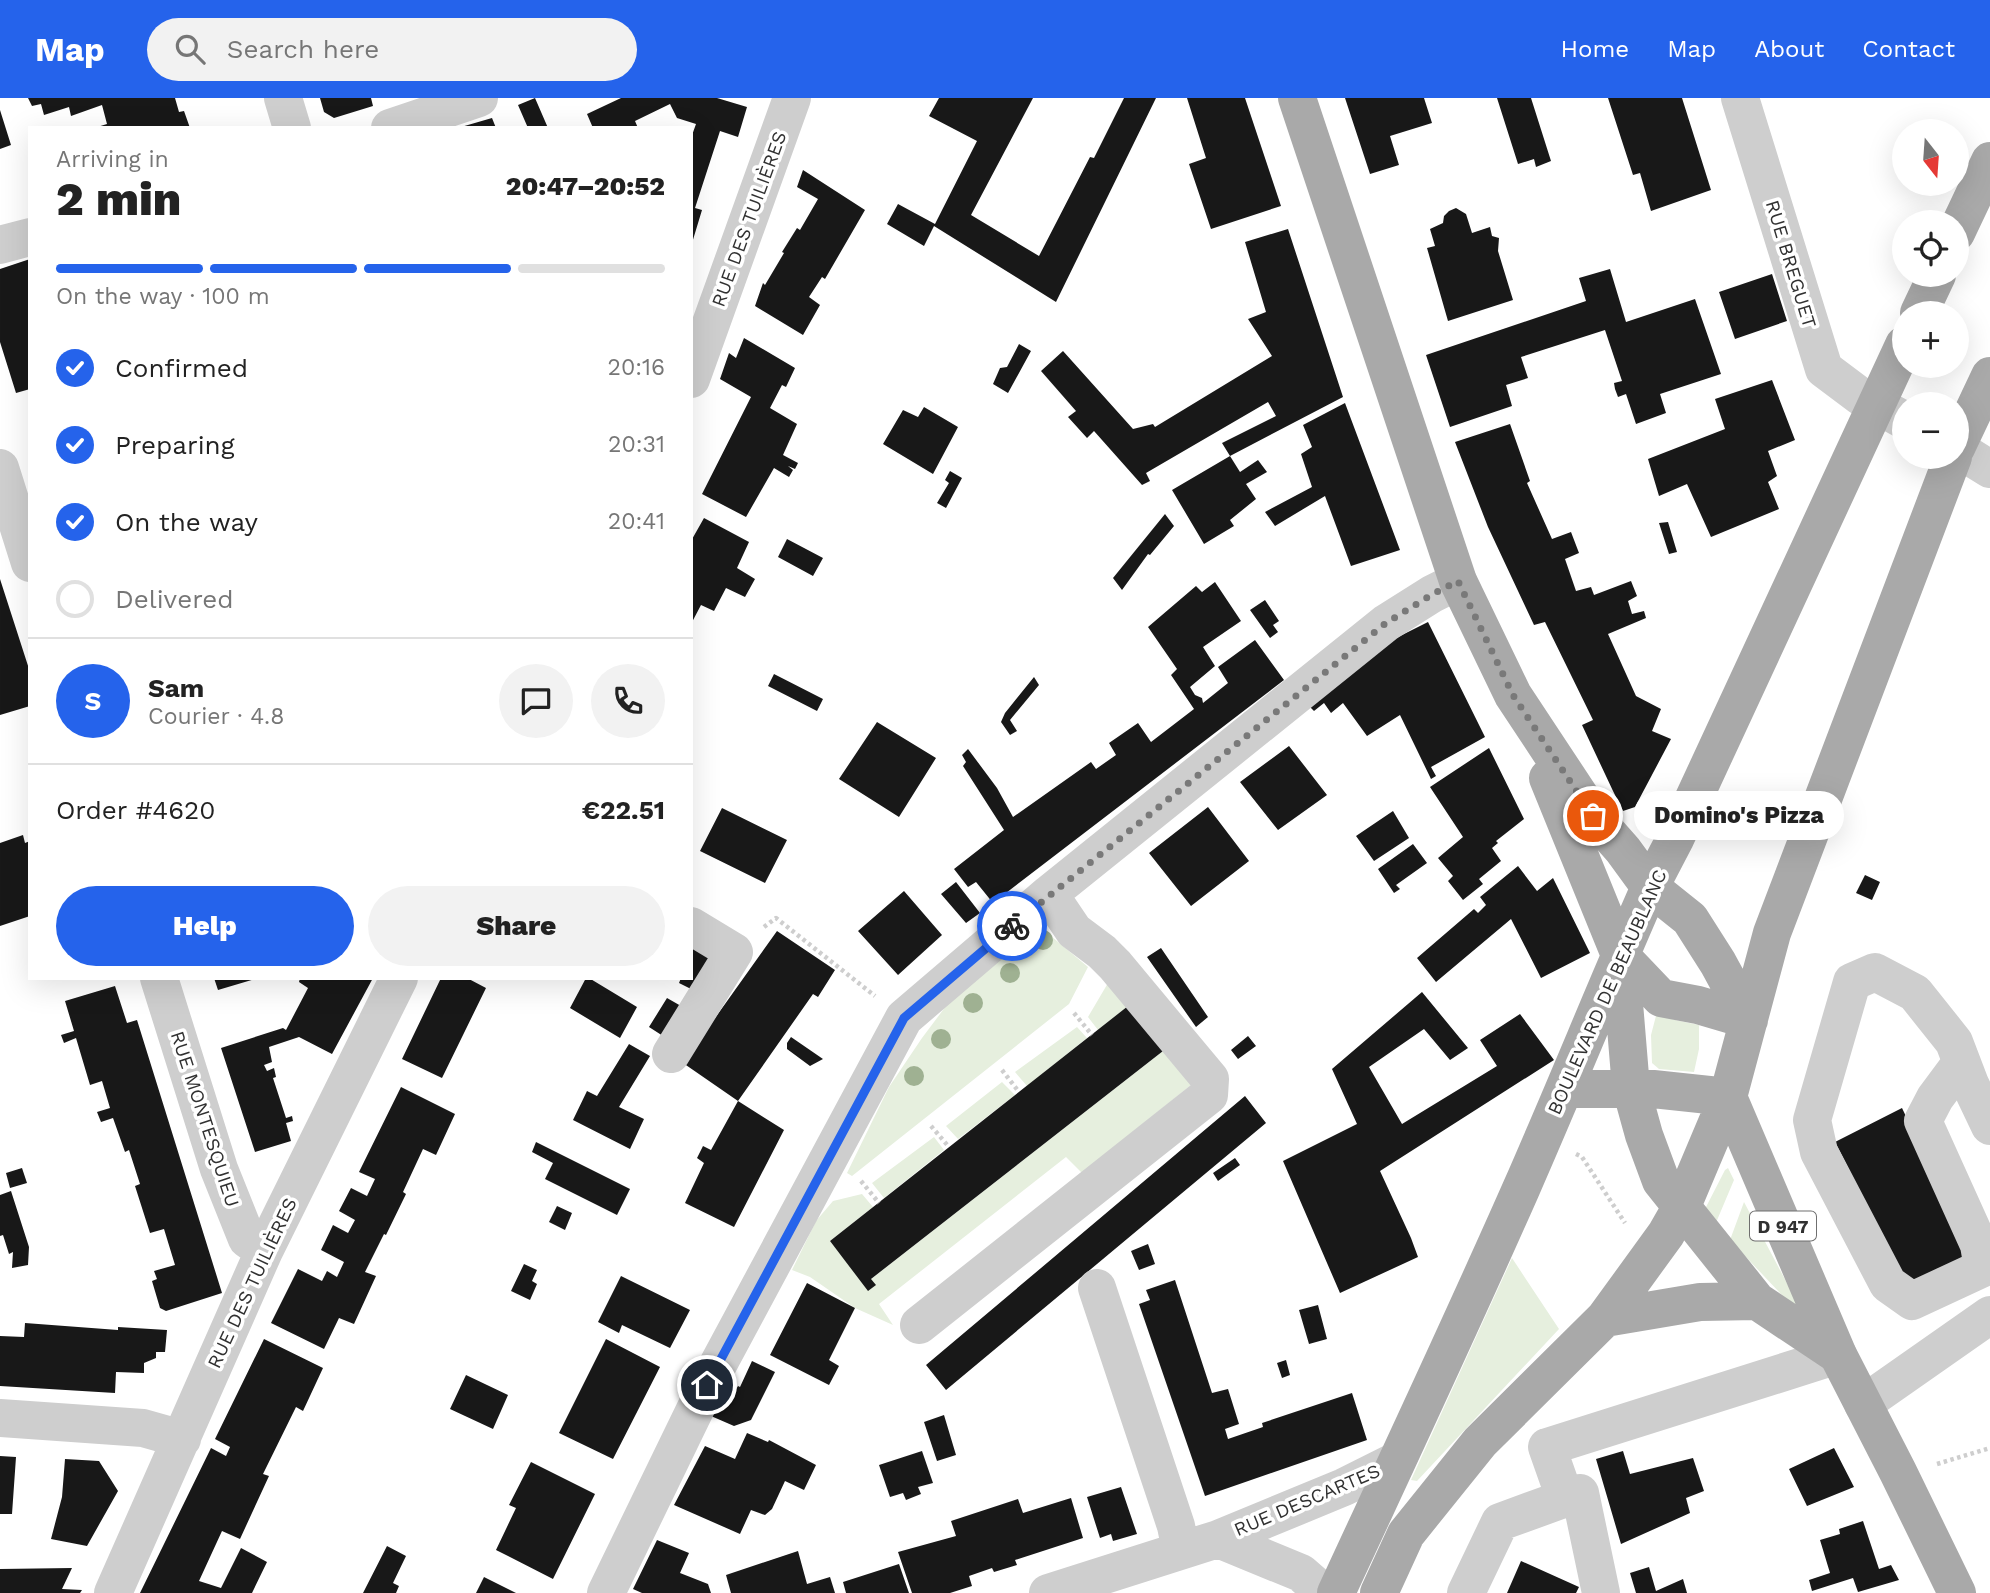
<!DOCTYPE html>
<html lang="en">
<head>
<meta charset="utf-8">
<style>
  body { margin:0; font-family:"Work Sans",sans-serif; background:#f2f2f2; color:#222; height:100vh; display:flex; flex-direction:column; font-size:26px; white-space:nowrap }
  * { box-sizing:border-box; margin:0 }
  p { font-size:23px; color:#767676 }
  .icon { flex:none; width:38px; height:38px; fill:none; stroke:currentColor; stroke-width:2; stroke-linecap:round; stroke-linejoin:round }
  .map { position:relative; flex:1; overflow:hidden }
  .drawer { position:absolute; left:28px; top:28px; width:665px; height:854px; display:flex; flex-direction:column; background:#fff; border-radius:0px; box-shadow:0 7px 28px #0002 }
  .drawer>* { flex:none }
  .needle { width:46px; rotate:163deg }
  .fabs { position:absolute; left:1892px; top:21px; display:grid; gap:14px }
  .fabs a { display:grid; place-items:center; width:77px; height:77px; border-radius:50%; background:#fff; box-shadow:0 7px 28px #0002; font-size:35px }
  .pin { position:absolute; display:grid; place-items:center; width:60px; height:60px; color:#fff; margin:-30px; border:4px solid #fff; border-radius:50%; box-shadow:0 2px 7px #0007 }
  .courier { position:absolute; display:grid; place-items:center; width:70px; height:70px; margin:-35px; border:5px solid #2563eb; border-radius:50%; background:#fff; color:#222; box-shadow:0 2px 9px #0007 }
  .bubble { position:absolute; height:49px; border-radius:24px; background:#fff; box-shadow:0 7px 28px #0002; font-size:23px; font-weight:800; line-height:49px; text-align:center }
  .summary em { font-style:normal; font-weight:800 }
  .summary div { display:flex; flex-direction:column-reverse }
  .summary { display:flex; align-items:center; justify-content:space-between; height:119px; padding:0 28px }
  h1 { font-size:46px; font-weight:800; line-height:52px }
  .bar { display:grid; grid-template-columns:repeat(4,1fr); gap:10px 7px; align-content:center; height:84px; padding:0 28px }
  .bar i { height:9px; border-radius:5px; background:#e0e0e0 }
  .bar .selected { background:#2563eb }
  .bar p { grid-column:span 4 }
  .line { display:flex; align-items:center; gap:18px; padding:0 28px; border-top:2px solid #e0e0e0 }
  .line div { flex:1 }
  .round { display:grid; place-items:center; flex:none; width:74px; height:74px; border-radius:37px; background:#f2f2f2 }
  ol { padding:0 28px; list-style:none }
  li { display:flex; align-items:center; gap:21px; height:77px }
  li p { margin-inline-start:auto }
  li .icon { padding:7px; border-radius:50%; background:#2563eb; color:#fff; stroke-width:4 }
  li:last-child { color:#767676 }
  li i { width:38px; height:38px; border:4px solid #e0e0e0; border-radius:50% }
  .cta { display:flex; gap:14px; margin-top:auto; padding:14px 28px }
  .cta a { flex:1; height:80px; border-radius:42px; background:#2563eb; color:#fff; font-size:28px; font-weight:800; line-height:80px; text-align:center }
  .cta a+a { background:#f2f2f2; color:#222 }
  header { display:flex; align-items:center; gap:42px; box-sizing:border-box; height:98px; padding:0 35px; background:#2563eb; color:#fff }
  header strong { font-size:33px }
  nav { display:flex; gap:38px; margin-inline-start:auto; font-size:24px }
  .search { width:490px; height:63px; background:#f2f2f2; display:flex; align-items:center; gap:18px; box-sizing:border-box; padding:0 24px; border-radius:38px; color:#767676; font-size:26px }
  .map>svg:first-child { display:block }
</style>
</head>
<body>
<header>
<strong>Map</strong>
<div class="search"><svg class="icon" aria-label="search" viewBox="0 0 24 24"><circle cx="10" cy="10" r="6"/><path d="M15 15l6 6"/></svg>Search here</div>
<nav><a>Home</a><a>Map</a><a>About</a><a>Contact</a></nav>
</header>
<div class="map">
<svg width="1990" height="1495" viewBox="0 0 1990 1495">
  <rect width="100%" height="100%" fill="#fff"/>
  <!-- green -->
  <path fill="#e6efde" d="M1039 828 1088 869 1069 906 852 1078 847 1075 889 989 922 940 949 904Z
    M1108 885 1128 908 1098 932 1088 919Z
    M1657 914 1675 922 1699 927V951L1694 974 1659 971 1652 965 1651 937Z
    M1077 929 1087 940 1027 988 1015 974Z
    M1163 953 1191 987 1082 1075 1066 1059 879 1206 893 1227 855 1210 810 1179 792 1172 816 1123 833 1103 862 1096 873 1109 830 1143 868 1192 871 1181Z
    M1002 984 1015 997 958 1041 946 1028Z
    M934 1039 944 1052 884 1100 872 1085Z
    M1728 1070 1734 1082 1715 1127 1705 1111 1725 1072Z
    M1744 1104 1798 1206 1795 1211 1730 1142Z
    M1512 1160 1559 1231 1417 1383 1411 1382Z"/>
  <!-- building -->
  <path fill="#181818" d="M28 0H175L179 14 184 13 190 30H94L107 26 102 7 71 18 69 9 44 17 41 6 32 8Z
    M320 0H371L373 8 334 20 324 14Z
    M535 0 548 30H528L518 7Z
    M621 0H717L747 9 738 39 720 33 695 110 702 112 692 145 691 40 696 26 677 20 670 6 635 23 638 30H593L587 16Z
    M939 0H1033L971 117 1039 158 1090 59 1094 60 1124 0H1156L1056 204 934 128 924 148 887 126 898 106 935 126 977 43 929 18Z
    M1187 0H1245L1281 108 1211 131 1189 66 1206 60Z
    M1345 0H1424L1432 25 1390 38 1399 67 1370 76Z
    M1497 0H1531L1551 63 1536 69 1534 61 1518 66Z
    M1608 0H1682L1711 92 1651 113 1640 75 1633 77Z
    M0 12 11 47 0 51Z
    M492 20 496 30H461V29Z
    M803 72 865 112 825 181 822 179 809 199 820 207 803 237 755 208 763 185 765 187 784 155 782 154 797 130 800 132 818 101 797 89Z
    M1456 110 1466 116 1472 135 1490 129 1492 138 1499 140 1498 153 1513 202 1448 223 1427 150 1435 148 1430 131 1443 125 1444 118 1449 113Z
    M1288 131 1343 299 1230 358 1240 374 1258 362 1267 374 1246 386 1256 401 1230 422 1234 428 1204 446 1172 392 1230 358 1222 345 1276 318 1268 304 1146 375 1150 383 1142 387 1094 333 1087 340 1068 319 1076 313 1041 273 1063 253 1133 331 1153 326 1155 329 1272 258 1248 221 1266 214 1245 144Z
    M30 161V291L16 295 0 244V171Z
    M1610 171 1626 224 1695 201 1721 276 1660 296 1666 315 1636 326 1626 296 1618 299 1615 291 1614 285 1622 283 1605 232 1521 259 1528 280 1506 287 1512 308 1450 329 1426 257 1586 203 1579 180Z
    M1772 176 1787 223 1735 241 1719 194Z
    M744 240 795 270 786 289 782 287 770 310 797 326 783 357 798 365 795 371 788 368 793 372 789 379 774 370 746 419 702 396 751 299 720 281 729 255 736 260Z
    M1019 246 1031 253 1008 295 993 286 1000 270 1007 269Z
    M1772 282 1795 342 1768 353 1777 378 1768 384 1779 411 1711 439 1687 386 1659 398 1648 361 1725 331 1715 301Z
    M1345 305 1400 452 1351 468 1325 398 1275 428 1265 414 1312 389 1301 356 1312 349 1303 327Z
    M924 309 958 329 933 376 883 346 903 312 918 319Z
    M1510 326 1530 383 1527 385 1552 441 1571 434 1579 455 1565 461 1576 493 1591 489 1594 497 1631 483 1637 498 1628 503 1632 516 1644 513 1646 520 1608 536 1636 598 1661 611 1652 633 1671 641 1635 709 1623 713 1613 693 1582 627 1593 622 1545 524 1534 527 1488 429 1455 344Z
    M950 373 962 380 946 410 937 405 949 385 945 382Z
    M1165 416 1174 428 1150 457 1148 456 1122 492 1113 480Z
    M704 420 749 444 737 470 755 481 745 499 726 490 714 513 701 507 691 526V443Z
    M1668 424 1677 454 1669 456 1659 425Z
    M787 441 823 460 813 478 778 459Z
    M0 481 30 574V608L0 617Z
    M1215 484 1241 523 1203 549 1215 568 1190 589 1195 597 1202 600 1203 605 1228 585 1218 569 1255 542 1284 582 993 805 976 784 968 789 954 771 1004 732 963 668 966 664 962 657 968 651 997 690 1013 719 1091 664 1096 671 1116 657 1109 645 1138 625 1151 644 1194 611 1171 577 1177 571 1148 529 1196 488 1202 494Z
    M1265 502 1279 523 1273 527 1278 534 1270 540 1250 512Z
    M1428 524 1485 639 1431 669 1436 678 1431 681 1400 617 1367 638 1343 605 1331 615 1324 605 1314 613 1306 605 1386 545Z
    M774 576 823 601 817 613 768 588Z
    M1034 579 1039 587 1010 622 1017 633 1010 637 1001 624 1005 615Z
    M877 624 936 660 899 719 839 681Z
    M1289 648 1327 697 1278 732 1240 684Z
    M1489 650 1524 721 1496 743 1498 745 1492 750 1501 763 1479 781 1483 786 1463 802 1448 783 1453 778 1438 760 1463 739 1430 689Z
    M1208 709 1249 763 1191 808 1149 755Z
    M722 710 787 742 765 785 700 753Z
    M1393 713 1409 740 1374 763 1356 738Z
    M23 737 25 745 30 743V818L0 828V745Z
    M1413 746 1427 765 1396 787 1400 791 1394 795 1378 771Z
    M1518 768 1537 793 1553 780 1590 855 1541 880 1511 821 1436 884 1417 860 1474 811 1478 815 1486 807 1480 799Z
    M1865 777 1880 784 1872 802 1856 795Z
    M956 784 980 815 966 825 941 796Z
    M904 793 942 837 898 877 858 833Z
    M777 833 835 872 818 899 813 896 738 1003 683 965Z
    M691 841 709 860 691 891 679 885 681 880H691L693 860 691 859Z
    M1161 850 1208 919 1196 929 1147 859Z
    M214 880H255V881L218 892Z
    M300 880H373L332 956 299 939 269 949 272 964 264 967 267 973 274 970 276 979 273 980 286 1020 292 1018 293 1023 286 1025 291 1043 255 1054 221 950 283 930 286 932 308 890 299 884Z
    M441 880H467L486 890 442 980 402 961Z
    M586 880H589L637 909 620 940 570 910Z
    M115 888 127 925 137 922 222 1195 166 1213 160 1210 152 1183 157 1181 154 1173 175 1167 164 1131 150 1135 135 1088 140 1086 129 1052 125 1054 113 1020 101 1024 97 1014 110 1010 102 983 90 987 76 940 64 945 61 937 74 933 65 903Z
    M1422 894 1468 950 1450 962 1424 931 1369 969 1402 1026 1497 968 1480 942 1520 916 1554 962 1380 1073 1411 1140 1418 1159 1340 1195 1283 1063 1357 1026 1332 971Z
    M667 900 681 908 663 938 649 929Z
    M1128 908 1163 953 871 1181 876 1187 868 1193 830 1143Z
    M1248 938 1256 948 1238 961 1231 952Z
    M791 939 823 961 810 968 787 951V945Z
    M629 946 650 958 619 1009 644 1021 630 1051 573 1022 587 993 597 998Z
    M401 989 455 1016 436 1057 423 1051 403 1094 406 1096 386 1137 384 1136 365 1174 376 1178 354 1226 339 1220 324 1251 271 1225 298 1171 322 1183 327 1173 337 1179 344 1164 321 1152 333 1127 348 1135 355 1122 339 1113 351 1090 367 1098 375 1081 359 1074Z
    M1245 998 1266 1025 946 1292 926 1267Z
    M738 1003 784 1032 734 1129 685 1105 704 1065 697 1060 703 1048 711 1052Z
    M1902 1010 1961 1134 1969 1157 1907 1186 1835 1044Z
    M536 1044 630 1091 617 1117 545 1081 553 1065 532 1054Z
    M1235 1060 1240 1067 1218 1083 1213 1075Z
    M22 1070 27 1085 10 1090 6 1075Z
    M11 1093 29 1149 28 1167 12 1170 13 1154 9 1156 3 1137 0 1138V1097Z
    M557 1108 572 1115 565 1132 549 1124Z
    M1148 1146 1155 1166 1139 1172 1131 1153Z
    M524 1166 537 1172 532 1183 537 1186 530 1202 511 1193Z
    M621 1178 690 1212 670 1250 622 1227 619 1235 598 1224Z
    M1175 1182 1212 1295 1228 1291 1239 1326 1225 1331 1228 1341 1263 1329 1262 1325 1352 1295 1367 1342 1205 1398 1139 1206 1150 1202 1146 1192Z
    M807 1185 855 1210 829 1262 839 1268 829 1287 770 1257Z
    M1318 1207 1327 1241 1309 1246 1299 1212Z
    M25 1225 118 1232V1229L167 1232 165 1254H156V1260L144 1265V1275L116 1274 115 1295 0 1288V1238L24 1239Z
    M264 1241 323 1270 303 1313 296 1309 263 1376 269 1378 240 1441 222 1433 199 1483 221 1490 241 1450 267 1464 252 1495H140L211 1350 226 1358 230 1349 215 1341Z
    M606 1241 660 1269 613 1361 559 1335Z
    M1286 1262 1290 1277 1282 1280 1277 1265Z
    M752 1263 775 1274 751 1322 734 1328 711 1318 722 1296 731 1300 738 1288 740 1289Z
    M466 1277 508 1297 493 1331 450 1311Z
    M944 1317 956 1357 937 1363 924 1324Z
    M747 1335 768 1344 769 1342 816 1367 804 1392 785 1383 772 1411 765 1417 751 1412 740 1436 674 1407 705 1348 735 1361Z
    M1834 1350 1854 1389 1807 1408 1789 1371Z
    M922 1353 933 1385 918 1389 921 1396 906 1402 903 1395 890 1399 879 1367Z
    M1623 1353 1630 1376 1693 1360 1704 1393 1686 1400 1690 1415 1621 1446 1596 1361Z
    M0 1358 16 1359 12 1416H0Z
    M65 1361 99 1363 118 1393 87 1448 51 1441 62 1399Z
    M531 1364 595 1396 553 1481 496 1452 516 1410 509 1407Z
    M1121 1389 1137 1436 1113 1443 1111 1436 1100 1440 1087 1399Z
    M1071 1400 1083 1440 1015 1462 1017 1467 994 1474 992 1470 969 1478 972 1488 950 1495H912L898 1454 956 1438 951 1423 1018 1401 1023 1415Z
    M1863 1423 1879 1471 1891 1467 1899 1482 1858 1494 1853 1480 1812 1493 1809 1482 1830 1475 1820 1442 1840 1436 1839 1431Z
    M657 1442 689 1455 680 1475 708 1486 711 1495H642L633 1491Z
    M387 1448 406 1458 393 1485 399 1488 396 1495H363Z
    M798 1453 807 1486 830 1479 835 1495H731L726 1477Z
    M1521 1463 1579 1489 1576 1495H1507Z
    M899 1466 909 1495H846L843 1484Z
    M1649 1469 1656 1493 1683 1481 1687 1495H1636L1630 1475Z
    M72 1470 62 1491 82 1492 80 1495H0V1471Z
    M484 1479 516 1495H476Z"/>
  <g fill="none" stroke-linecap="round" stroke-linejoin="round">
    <!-- path -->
    <path stroke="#cecece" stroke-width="4.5" stroke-dasharray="3.5 3.5" stroke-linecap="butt" d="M764 829 776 820 875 898
      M1074 915 1092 937
      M1002 972 1019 994
      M931 1028 949 1049
      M1576 1056 1582 1059 1625 1125
      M861 1083 879 1105
      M1937 1366 1990 1350"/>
    <!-- minor -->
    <path stroke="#cecece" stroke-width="38" d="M283 0 292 30
      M1740 0 1824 271 1860 298 1904 322
      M390 30 479 0
      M0 147 30 139
      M691 281 792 0
      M1956 350 1990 371
      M0 370 30 465
      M159 880 219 1071 247 1141 264 1153
      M671 956 734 854 691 828
      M1961 965 1935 1000 1923 1023 1979 1147 1983 1170 1912 1203 1888 1186 1819 1054 1812 1022 1852 884 1875 874 1915 895 1954 944 1970 986 1990 1028
      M1097 1190 1176 1428 1181 1452
      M919 1227 1209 997 1210 981 1115 867 1102 854 1074 833 1049 796
      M1863 1306 1990 1217
      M0 1320 143 1330 182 1341
      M1565 1400 1547 1349 1838 1257
      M1218 1441 1301 1475 1324 1495
      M113 1495 264 1153 399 880
      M606 1495 707 1287 904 920 1049 796 1386 525 1432 496 1458 483
      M1048 1495 1218 1441 1344 1389 1396 1363
      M1466 1495 1500 1424 1580 1395 1601 1495"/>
    <!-- major -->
    <path stroke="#a9a9a9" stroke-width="38" d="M1297 0 1458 483 1513 597 1593 718 1623 752 1650 789 1690 821 1718 865 1749 922
      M1956 135 1990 63
      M1919 215 1937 177
      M1956 350 1990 278
      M1548 680 1620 857 1631 990 1644 1037 1661 1083 1757 1203 1838 1257
      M1620 857 1661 900 1698 907 1749 922
      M1564 991H1653L1728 999
      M1728 999 1838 1257 1898 1374 1957 1495
      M1605 1220 1700 1204 1757 1203
      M1336 1495C1398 1361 1461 1227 1521 1091 1565 991 1606 889 1650 789L1675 741 1904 247
      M1379 1495 1406 1436 1480 1344 1605 1220 1666 1136 1682 1108 1728 999 1772 835 1953 359"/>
  </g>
  <!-- trees -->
  <g fill="#9fb192">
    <circle cx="1043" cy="842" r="10"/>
    <circle cx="1010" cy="875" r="10"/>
    <circle cx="973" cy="905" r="10"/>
    <circle cx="941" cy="941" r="10"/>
    <circle cx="914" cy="978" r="10"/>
  </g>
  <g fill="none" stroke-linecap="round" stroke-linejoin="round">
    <!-- done -->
    <path stroke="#797979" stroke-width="7" stroke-dasharray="0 12.6" d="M1012 828 1386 525 1433 496 1458 483 1513 597 1593 718"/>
    <!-- route -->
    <path stroke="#2563eb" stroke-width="9" d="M707 1287 904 920 1012 828"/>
  </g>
  <g text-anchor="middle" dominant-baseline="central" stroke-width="7" stroke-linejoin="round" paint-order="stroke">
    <!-- shield labels -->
    <rect fill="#fff" stroke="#6f6f6f" stroke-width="2" x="1750" y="1113.5" width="66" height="29" rx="5"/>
    <g font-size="18" font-weight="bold" fill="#313131">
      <text x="1783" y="1128">D 947</text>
    </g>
    <!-- street labels -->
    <g font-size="19" fill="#313131" stroke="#fff">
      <text transform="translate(749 121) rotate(-70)">RUE DES TUILIÈRES</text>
      <text transform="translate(1791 166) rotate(73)">RUE BREGUET</text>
      <text transform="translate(1607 894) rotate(-66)">BOULEVARD DE BEAUBLANC</text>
      <text transform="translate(205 1021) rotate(72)">RUE MONTESQUIEU</text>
      <text transform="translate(252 1185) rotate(-65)">RUE DES TUILIÈRES</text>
      <text transform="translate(1307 1402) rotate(-23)">RUE DESCARTES</text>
    </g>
  </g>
</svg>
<div class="fabs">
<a><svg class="needle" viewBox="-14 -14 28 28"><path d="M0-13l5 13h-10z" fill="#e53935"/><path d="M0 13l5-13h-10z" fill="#767676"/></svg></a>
<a><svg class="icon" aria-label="locate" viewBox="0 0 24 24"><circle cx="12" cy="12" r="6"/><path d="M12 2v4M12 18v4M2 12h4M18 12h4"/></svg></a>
<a>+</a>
<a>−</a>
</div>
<div class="pin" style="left:1593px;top:718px;background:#ea580c"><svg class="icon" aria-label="bag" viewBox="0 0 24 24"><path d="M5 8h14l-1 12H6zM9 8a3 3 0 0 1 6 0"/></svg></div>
<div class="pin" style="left:707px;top:1287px;background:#1f2937"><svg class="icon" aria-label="home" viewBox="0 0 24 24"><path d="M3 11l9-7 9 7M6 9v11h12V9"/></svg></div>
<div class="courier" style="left:1012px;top:828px"><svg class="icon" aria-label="bike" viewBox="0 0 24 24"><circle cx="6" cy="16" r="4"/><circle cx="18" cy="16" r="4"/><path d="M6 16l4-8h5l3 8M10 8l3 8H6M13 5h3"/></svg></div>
<div class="bubble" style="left:1634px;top:693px;width:210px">Domino's Pizza</div>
<section class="drawer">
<div class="summary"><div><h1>2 min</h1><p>Arriving in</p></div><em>20:47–20:52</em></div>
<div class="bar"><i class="selected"></i><i class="selected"></i><i class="selected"></i><i></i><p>On the way · 100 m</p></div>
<ol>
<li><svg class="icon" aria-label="check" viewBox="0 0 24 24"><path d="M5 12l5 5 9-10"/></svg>Confirmed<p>20:16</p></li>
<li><svg class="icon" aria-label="check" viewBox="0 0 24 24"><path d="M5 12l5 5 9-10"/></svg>Preparing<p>20:31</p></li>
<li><svg class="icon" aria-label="check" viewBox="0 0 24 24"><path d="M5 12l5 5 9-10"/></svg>On the way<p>20:41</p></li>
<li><i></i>Delivered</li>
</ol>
<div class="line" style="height:126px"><b class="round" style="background:#2563eb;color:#fff">S</b><div><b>Sam</b><p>Courier · 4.8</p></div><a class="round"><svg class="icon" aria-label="chat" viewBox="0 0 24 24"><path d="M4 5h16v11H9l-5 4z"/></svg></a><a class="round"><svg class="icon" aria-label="phone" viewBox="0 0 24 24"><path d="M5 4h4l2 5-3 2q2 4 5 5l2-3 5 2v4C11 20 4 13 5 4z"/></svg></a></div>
<div class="line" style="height:91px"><div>Order #4620</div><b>€22.51</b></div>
<div class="cta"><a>Help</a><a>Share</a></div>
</section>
</div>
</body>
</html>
